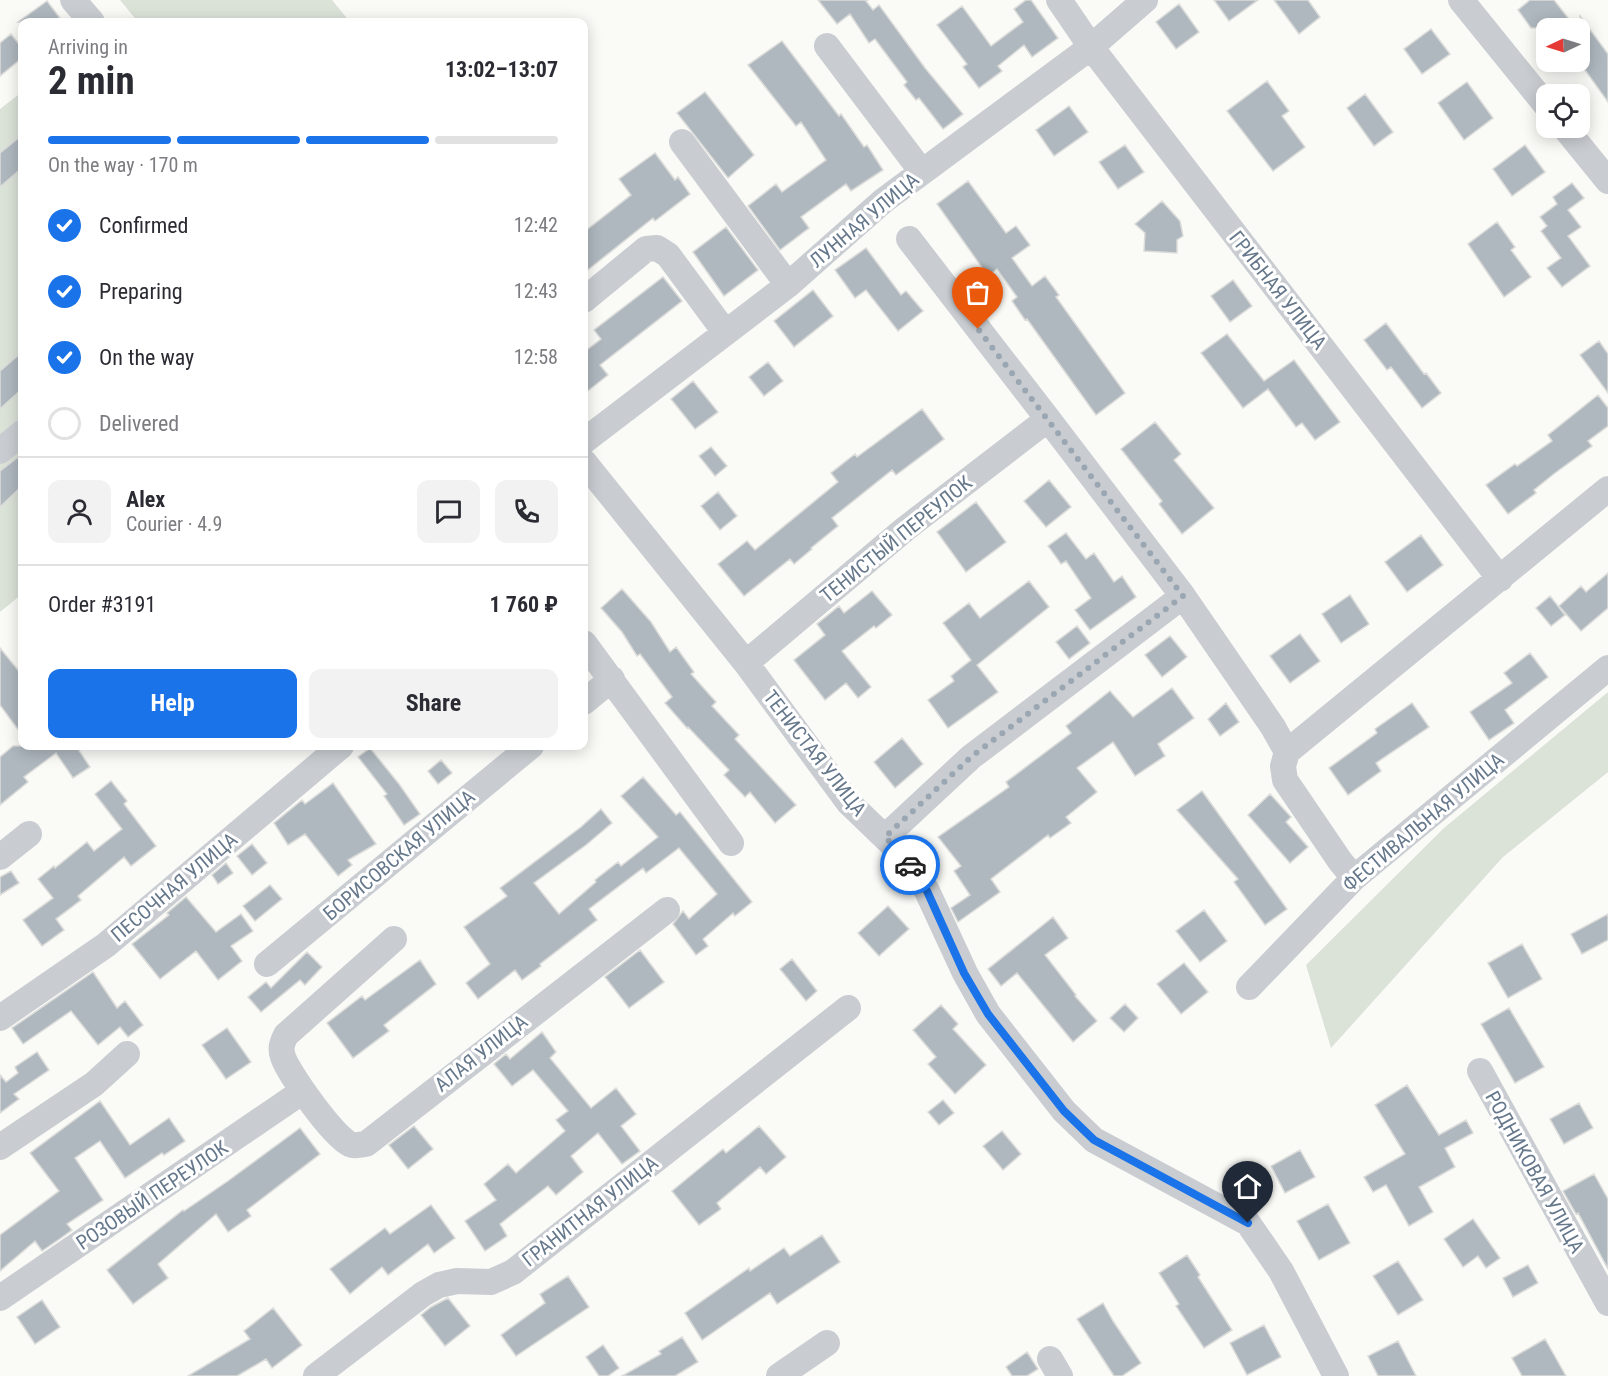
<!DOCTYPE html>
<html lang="en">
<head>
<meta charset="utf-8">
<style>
  body { margin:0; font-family:"Roboto Condensed",sans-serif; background:#f2f2f3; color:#2b2b33; height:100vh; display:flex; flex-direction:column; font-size:22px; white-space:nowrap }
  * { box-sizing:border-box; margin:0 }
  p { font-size:20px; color:#7c7c81 }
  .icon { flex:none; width:33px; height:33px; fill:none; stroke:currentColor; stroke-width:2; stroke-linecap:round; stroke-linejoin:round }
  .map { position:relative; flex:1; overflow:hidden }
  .sheet { position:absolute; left:18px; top:18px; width:570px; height:732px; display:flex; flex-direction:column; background:#fff; border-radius:12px; box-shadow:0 3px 15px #0003 }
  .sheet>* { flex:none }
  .needle { width:39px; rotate:266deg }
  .buttons { position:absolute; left:1536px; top:18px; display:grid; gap:12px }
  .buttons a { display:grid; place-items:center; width:54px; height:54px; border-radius:12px; background:#fff; box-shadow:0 3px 15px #0003; font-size:30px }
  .pin { position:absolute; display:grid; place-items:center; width:51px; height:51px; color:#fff; margin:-62px -26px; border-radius:50% 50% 50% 0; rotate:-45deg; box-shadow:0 0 6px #0007 }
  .pin .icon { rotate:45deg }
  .courier { position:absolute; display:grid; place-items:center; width:60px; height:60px; margin:-30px; border:4px solid #1a73e8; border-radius:50%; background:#fff; color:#222; box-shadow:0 2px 8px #0007 }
  .head em { font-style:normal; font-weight:700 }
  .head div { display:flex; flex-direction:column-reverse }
  .head { display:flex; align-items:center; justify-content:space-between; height:102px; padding:0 30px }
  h1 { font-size:39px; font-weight:700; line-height:45px }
  .bar { display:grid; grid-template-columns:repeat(4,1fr); gap:9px 6px; align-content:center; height:72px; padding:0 30px }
  .bar i { height:8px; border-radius:4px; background:#e1e1e2 }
  .bar .on { background:#1a73e8 }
  .bar p { grid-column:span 4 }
  .line { display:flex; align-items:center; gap:15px; padding:0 30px; border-top:2px solid #e1e1e2 }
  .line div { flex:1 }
  .round { display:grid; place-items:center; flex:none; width:63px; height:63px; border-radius:12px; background:#f2f2f3 }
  ol { padding:0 30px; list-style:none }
  li { display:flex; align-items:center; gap:18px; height:66px }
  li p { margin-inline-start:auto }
  li .icon { padding:6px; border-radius:50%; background:#1a73e8; color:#fff; stroke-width:4 }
  li:last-child { color:#7c7c81 }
  li i { width:33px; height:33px; border:3px solid #e1e1e2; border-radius:50% }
  .button { display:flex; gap:12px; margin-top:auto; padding:12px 30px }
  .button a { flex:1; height:69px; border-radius:12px; background:#1a73e8; color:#fff; font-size:24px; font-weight:700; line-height:69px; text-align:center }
  .button a+a { background:#f2f2f3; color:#2b2b33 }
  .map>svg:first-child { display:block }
</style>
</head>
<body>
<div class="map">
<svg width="1608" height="1376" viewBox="0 0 1608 1376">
  <rect width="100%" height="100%" fill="#fafaf7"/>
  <!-- green -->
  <path fill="#dbe2d8" d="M120 0H332L350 22H138Z
    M22 92V594L0 612V109Z
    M1608 692V772L1503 857 1331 1048 1306 965 1444 828Z"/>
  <!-- building -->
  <path fill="#afb8bf" stroke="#dbdcd9" stroke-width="1.5" d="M818 0H868L866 1 873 10 879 5 925 68 963 114 943 129 919 98 916 100 904 85 907 82 875 39 869 43 850 14 837 24Z
    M1026 0H1031L1058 38 1032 57 1024 45 998 66 1002 71 979 88 963 67 967 64 937 25 962 6 991 46 1023 22 1014 9Z
    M1214 0H1258L1229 21Z
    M1274 0H1308L1320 17 1299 34Z
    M1530 0H1554L1576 28H1531L1518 10Z
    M47 1 63 22H18Z
    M1179 4 1199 32 1176 49 1156 22Z
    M1580 16 1608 54V102L1580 63Z
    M1431 29 1450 54 1422 74 1404 49Z
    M11 34 22 48V58L0 76V43Z
    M782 41 839 116 841 114 864 147 867 145 883 170 851 191 846 184 801 217 809 228 780 250 748 206 776 184 782 192 826 160 801 122 796 126 748 65Z
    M1267 81 1289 111 1282 116 1305 147 1273 171 1227 111Z
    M1467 82 1493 118 1464 140 1438 103Z
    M705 92 754 155 728 178 677 113Z
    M1365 94 1393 132 1374 146 1347 108Z
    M1069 106 1088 132 1054 156 1036 130Z
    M22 135V168L0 187V153Z
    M1125 145 1144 172 1118 189 1099 162Z
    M1525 145 1545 172 1512 196 1493 169Z
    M655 153 675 180 678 177 690 194 655 221 653 218 584 273V232L631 195 619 179Z
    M968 181 1006 233 1016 226 1030 245 1012 258 1032 286 1045 276 1059 295 1056 297 1125 393 1096 415 1027 319 1025 320 1012 301 1017 297 997 269 988 276 937 204Z
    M1572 183 1584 198 1568 210 1581 227 1568 236 1590 266 1562 287 1547 268 1561 258 1541 231 1547 226 1540 217 1557 204 1553 197Z
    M1162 201 1180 221 1183 236 1177 240V253L1144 251 1145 233 1135 224Z
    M1497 222 1515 247 1511 250 1531 277 1504 297 1468 244Z
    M726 227 758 270 724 296 693 252Z
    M866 248 901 295 906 291 923 311 898 331 866 290 855 298 835 270Z
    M663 277 682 301 600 365 608 375 584 394V344L588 349 601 339 594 330Z
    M1233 280 1252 306 1230 322 1211 296Z
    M813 290 833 316 794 347 774 321Z
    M1386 323 1424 374 1426 373 1441 393 1422 408 1391 367 1387 370 1364 340Z
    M1227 334 1264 381 1294 360 1340 422 1315 440 1302 423 1296 427 1268 389 1243 408 1201 353Z
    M1599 341 1608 354V393L1580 355Z
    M22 352V389L0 409V371Z
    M768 362 783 381 764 396 749 377Z
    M693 381 718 412 695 429 671 399Z
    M1598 395 1608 408V426L1588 441 1592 446 1555 473 1534 490 1536 493 1508 514 1486 485 1515 464 1517 466 1552 441 1548 435Z
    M922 409 944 439 896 475 892 470 832 518 838 526 811 548 812 549 794 564 790 559 744 596 718 564 747 541 755 550 838 482 831 473 855 454 857 457Z
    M1155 422 1181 454 1174 460 1214 508 1182 534 1159 504 1162 501 1121 449Z
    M711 447 727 466 715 476 699 456Z
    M22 454V486L0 507V471Z
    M1049 480 1071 507 1046 527 1024 501Z
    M718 492 737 516 720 530 701 506Z
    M976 502 1006 542 966 572 937 532Z
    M1066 533 1086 559 1094 553 1114 582 1122 576 1136 597 1090 630 1075 610 1091 598 1066 561 1061 564 1048 546Z
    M1421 535 1443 565 1407 592 1385 562Z
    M1608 573V608L1581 631 1559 606 1581 586 1586 592Z
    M1029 581 1049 607 977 665 998 692 948 728 928 700 954 681 951 676 971 660 943 623 969 603 980 618Z
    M622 589 651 622 670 652 676 647 694 672 691 674 716 702 712 706 739 735 735 739 796 805 775 823 750 792 745 797 724 775 729 770 688 727 687 728 665 703 672 697 640 654 637 656 622 632 601 608Z
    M872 591 892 615 876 628 874 626 842 651 871 687 858 698 846 683 825 700 794 660 825 635 817 624 839 606 844 613Z
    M1350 595 1369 624 1341 643 1322 614Z
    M1550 596 1565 615 1551 626 1536 608Z
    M1077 626 1090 643 1069 659 1056 642Z
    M1300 634 1320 661 1290 683 1270 656Z
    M1170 636 1187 657 1162 677 1145 655Z
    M0 648 22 675V735L0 705Z
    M1530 653 1548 677 1505 710 1514 723 1489 740 1470 712 1512 683 1504 673Z
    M1172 688 1194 718 1158 744 1165 756 1135 776 1113 742 1077 768 1097 792 1066 817 1071 823 1050 838 1048 835 991 879 1000 892 958 922 951 908 970 895 954 871 961 866 938 837 1009 787 1006 782 1071 733 1066 726 1110 691 1133 717Z
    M1226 703 1239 722 1220 736 1208 719Z
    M1412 703 1429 727 1376 763 1381 771 1348 795 1329 768 1377 733 1375 729Z
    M902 738 923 764 895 788 874 762Z
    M13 746H76L90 767 73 778 56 753 24 777 28 782 0 805V757Z
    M370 748 399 784 420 814 404 825 384 796 387 794 358 757Z
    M441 760 452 773 438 784 428 771Z
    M643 777 676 815 680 812 752 902 735 916 733 913 703 939 708 946 696 955 673 924 683 911 689 919 717 894 679 848 646 873 643 868 589 909 597 920 540 964 541 966 522 980 515 970 478 999 466 983 490 964 464 927 507 896 500 888 581 827 601 809 612 823 586 845 534 883 559 914 596 882 595 880 618 862 621 866 658 837 621 796Z
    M111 781 127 801 124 804 156 846 131 866 124 857 78 896 81 900 56 919 64 930 42 946 23 920 53 898 38 879 54 866 55 868 87 842 94 851 122 829 95 794Z
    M333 783 376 844 348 860 352 865 338 876 305 834 288 845 274 823 302 800 305 804Z
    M1202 791 1287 909 1265 925 1234 882 1238 879 1177 810Z
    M1270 794 1291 817 1286 822 1308 847 1290 863 1248 815Z
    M252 844 267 863 252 875 237 856Z
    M226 863 233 873 218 884 212 875Z
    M11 871 19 883 0 895V877Z
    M270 885 282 899 255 921 243 906Z
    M186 897 216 932 241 914 253 931 231 946 242 961 218 980 196 951 160 979 132 944 169 915 167 913Z
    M888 906 909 929 879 956 858 933Z
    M1204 910 1227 941 1200 962 1176 931Z
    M1608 914V940L1582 954 1571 934Z
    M1053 917 1068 938 1045 955 1076 995 1075 996 1097 1021 1073 1042 1017 973 1001 986 988 969Z
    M1522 944 1542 979 1508 998 1488 963Z
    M640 950 664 982 629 1008 605 977Z
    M307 952 322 967 305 985 300 980 261 1012 248 997 266 982 271 988Z
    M792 959 817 991 806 1001 780 969Z
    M420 960 436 984 384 1025 389 1031 353 1058 327 1023 362 996 365 1000Z
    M1184 963 1208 992 1181 1014 1157 984Z
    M93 972 117 1008 125 1001 143 1025 128 1037 120 1027 98 1045 71 1011 23 1044 12 1028Z
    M1125 1004 1138 1018 1124 1032 1110 1018Z
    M941 1005 958 1024 953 1029 986 1065 955 1094 928 1064 936 1057 913 1030Z
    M1509 1008 1544 1067 1515 1083 1481 1024Z
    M227 1028 251 1062 226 1079 202 1045Z
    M542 1032 556 1052 550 1058 591 1108 616 1088 636 1114 621 1126 640 1151 622 1164 598 1133 571 1156 583 1172 556 1195 548 1186 500 1224 507 1236 485 1251 465 1221 496 1200 484 1184 508 1164 516 1173 565 1131 556 1120 568 1111 533 1070 512 1086 494 1064 506 1054 510 1059Z
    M37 1052 49 1070 14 1094 19 1099 0 1113V1075L6 1082 18 1073 15 1067Z
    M1407 1085 1439 1135 1466 1120 1473 1133 1445 1148 1455 1167 1419 1187 1433 1212 1409 1226 1386 1185 1373 1192 1364 1177 1405 1154 1375 1105Z
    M943 1100 954 1113 939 1125 928 1112Z
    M100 1101 130 1145 169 1118 185 1141 164 1155 162 1153 125 1178 100 1141 75 1158 103 1200 67 1224 72 1230 61 1238 42 1251 35 1241 0 1271V1235L59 1191 30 1153Z
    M1579 1103 1593 1128 1564 1144 1550 1119Z
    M414 1126 433 1149 408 1169 389 1145Z
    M759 1126 786 1157 766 1174 760 1167 717 1203 721 1209 699 1225 672 1191 723 1149 726 1153Z
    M300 1128 320 1154 247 1210 251 1216 228 1232 216 1214 158 1264 168 1278 133 1304 107 1270 183 1210 184 1211 228 1181Z
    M1002 1131 1021 1154 1003 1170 983 1146Z
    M1300 1150 1315 1177 1285 1193 1271 1166Z
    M1594 1174 1608 1199V1269L1578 1213 1576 1214 1563 1191Z
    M1328 1204 1350 1243 1319 1260 1297 1221Z
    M431 1205 455 1238 434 1253 428 1244 388 1275 382 1267 350 1294 330 1269 385 1228 390 1234Z
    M1473 1219 1500 1258 1486 1268 1478 1256 1463 1267 1444 1239Z
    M822 1235 840 1262 777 1304 770 1293 702 1340 685 1313 749 1268 750 1271 784 1248 790 1256Z
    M1187 1255 1200 1275 1198 1277 1232 1330 1204 1348 1176 1306 1179 1304 1159 1273Z
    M1398 1261 1423 1300 1398 1315 1373 1276Z
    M1528 1265 1538 1283 1513 1297 1503 1278Z
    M568 1276 589 1307 516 1356 501 1335 545 1303 540 1294Z
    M448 1298 470 1326 445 1346 421 1315 431 1307Z
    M42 1300 60 1327 35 1344 17 1317Z
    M1103 1303 1113 1321 1141 1363 1122 1376H1114L1077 1319Z
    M273 1308 302 1345 272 1368 266 1359 237 1376H188L250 1339 244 1331Z
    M1264 1325 1281 1357 1247 1375 1230 1343Z
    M682 1337 698 1362 675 1376H622L661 1354 659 1351Z
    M1545 1339 1566 1376H1522L1512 1358Z
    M1398 1341 1416 1376H1378L1368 1356Z
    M603 1345 619 1368 608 1376H599L586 1357Z
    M1027 1352 1038 1369 1027 1376H1012L1006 1367Z"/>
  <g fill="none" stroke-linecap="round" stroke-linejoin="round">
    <!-- minor -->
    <path stroke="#c9cdd1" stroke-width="26" d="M73 0 92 22
      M1059 0 1091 47 1500 579
      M1461 0 1546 105
      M827 46 922 172
      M1565 128 1608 181
      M682 142 788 285
      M909 239 1048 419 1183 596 1273 727 1287 752
      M584 300 646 249 657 248 668 255 725 332
      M584 441 788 285 883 201 1091 47 1145 0
      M0 451 22 433
      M584 462 746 663 849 803 902 854 927 891 965 973 988 1014 1064 1111 1094 1140 1248 1223 1281 1271 1336 1376
      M584 643 731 843
      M746 663 905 529 1048 419
      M584 702 612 679
      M1287 752 1608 489
      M1287 752 1283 766 1285 780 1340 861 1354 878
      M885 837 971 757 1183 596
      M0 857 29 834
      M394 939 286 1035C282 1043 280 1048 283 1057 289 1074 336 1141 352 1145 356 1146 362 1144 366 1144L667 910
      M267 964 531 746
      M1249 987 1354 878 1608 668
      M0 1018 106 945 341 746
      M1480 1071 1608 1303
      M0 1147 94 1084 127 1054
      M0 1298 303 1091
      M1050 1359 1060 1376
      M316 1376 423 1294 439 1285 457 1281 491 1282 513 1272 848 1008
      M779 1376 827 1343"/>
  </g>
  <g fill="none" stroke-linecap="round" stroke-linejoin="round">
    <!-- done -->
    <path stroke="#9aa6b1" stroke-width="6" stroke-dasharray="0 10.8" d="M910 865 902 854 885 837 971 757 1183 596 978 329"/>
    <!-- route -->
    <path stroke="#1a73e8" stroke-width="8" d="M910 865 927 891 964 973 988 1014 1064 1111 1094 1140 1248 1223"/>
  </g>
  <g text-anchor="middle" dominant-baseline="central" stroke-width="6" stroke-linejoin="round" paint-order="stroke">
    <!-- street labels -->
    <g font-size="20" fill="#66788b" stroke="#fff">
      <text transform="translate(864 220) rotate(-40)">ЛУННАЯ УЛИЦА</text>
      <text transform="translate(1278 290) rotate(52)">ГРИБНАЯ УЛИЦА</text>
      <text transform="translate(896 539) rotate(-39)">ТЕНИСТЫЙ ПЕРЕУЛОК</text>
      <text transform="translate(815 753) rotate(52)">ТЕНИСТАЯ УЛИЦА</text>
      <text transform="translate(1423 822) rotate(-40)">ФЕСТИВАЛЬНАЯ УЛИЦА</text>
      <text transform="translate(399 855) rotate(-40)">БОРИСОВСКАЯ УЛИЦА</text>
      <text transform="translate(174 887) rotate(-40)">ПЕСОЧНАЯ УЛИЦА</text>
      <text transform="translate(481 1053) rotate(-38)">АЛАЯ УЛИЦА</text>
      <text transform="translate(1535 1172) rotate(61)">РОДНИКОВАЯ УЛИЦА</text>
      <text transform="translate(152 1195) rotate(-34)">РОЗОВЫЙ ПЕРЕУЛОК</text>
      <text transform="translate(590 1211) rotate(-38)">ГРАНИТНАЯ УЛИЦА</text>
    </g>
  </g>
</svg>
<div class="buttons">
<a><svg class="needle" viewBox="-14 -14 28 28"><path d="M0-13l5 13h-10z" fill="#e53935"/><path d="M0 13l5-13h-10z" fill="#7c7c81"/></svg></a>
<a><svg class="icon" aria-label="locate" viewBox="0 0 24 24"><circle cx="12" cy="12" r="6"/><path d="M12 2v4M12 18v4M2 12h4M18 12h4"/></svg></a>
</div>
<div class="pin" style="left:978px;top:329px;background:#ea580c"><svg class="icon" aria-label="bag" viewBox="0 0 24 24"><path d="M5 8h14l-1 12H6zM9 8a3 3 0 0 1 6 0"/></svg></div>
<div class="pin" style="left:1248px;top:1223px;background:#1f2937"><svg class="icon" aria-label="home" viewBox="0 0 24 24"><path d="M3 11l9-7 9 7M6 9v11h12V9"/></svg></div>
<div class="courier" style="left:910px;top:865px"><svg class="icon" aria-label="car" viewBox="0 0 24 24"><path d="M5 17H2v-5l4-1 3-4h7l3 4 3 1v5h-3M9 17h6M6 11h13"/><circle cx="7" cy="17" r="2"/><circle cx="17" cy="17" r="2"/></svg></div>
<section class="sheet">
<div class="head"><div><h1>2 min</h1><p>Arriving in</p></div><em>13:02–13:07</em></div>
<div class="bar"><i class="on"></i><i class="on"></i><i class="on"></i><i></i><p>On the way · 170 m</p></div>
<ol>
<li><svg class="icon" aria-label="check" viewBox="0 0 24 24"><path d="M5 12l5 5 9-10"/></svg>Confirmed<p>12:42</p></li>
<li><svg class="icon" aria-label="check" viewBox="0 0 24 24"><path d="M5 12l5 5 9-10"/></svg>Preparing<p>12:43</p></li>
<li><svg class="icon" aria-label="check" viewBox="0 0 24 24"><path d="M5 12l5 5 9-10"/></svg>On the way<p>12:58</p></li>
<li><i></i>Delivered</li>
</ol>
<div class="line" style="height:108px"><a class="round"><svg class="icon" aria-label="person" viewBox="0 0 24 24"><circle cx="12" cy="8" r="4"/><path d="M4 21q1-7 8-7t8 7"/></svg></a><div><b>Alex</b><p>Courier · 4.9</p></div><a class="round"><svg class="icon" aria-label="chat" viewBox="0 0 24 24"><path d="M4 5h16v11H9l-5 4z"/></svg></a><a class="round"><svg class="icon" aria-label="phone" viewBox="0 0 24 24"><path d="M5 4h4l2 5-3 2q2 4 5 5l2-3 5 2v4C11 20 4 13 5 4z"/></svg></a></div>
<div class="line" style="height:78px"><div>Order #3191</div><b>1 760 ₽</b></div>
<div class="button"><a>Help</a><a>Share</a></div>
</section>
</div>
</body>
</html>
